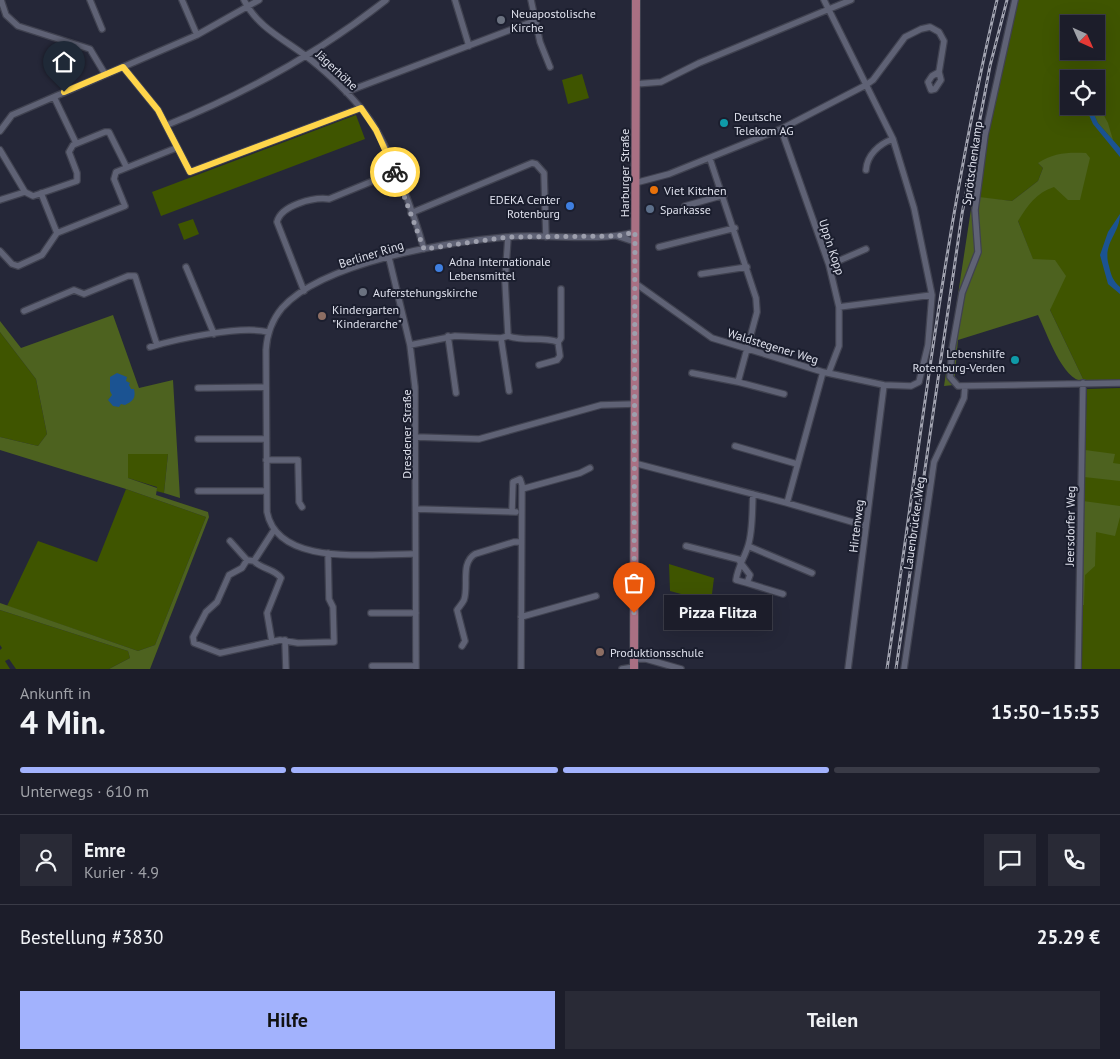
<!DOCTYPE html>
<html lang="de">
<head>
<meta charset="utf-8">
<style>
  body { margin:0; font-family:"PT Sans",sans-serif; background:#292a36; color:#f1f3f6; height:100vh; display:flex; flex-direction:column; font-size:19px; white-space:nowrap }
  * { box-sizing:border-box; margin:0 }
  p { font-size:16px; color:#a0a2a8 }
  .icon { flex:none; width:28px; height:28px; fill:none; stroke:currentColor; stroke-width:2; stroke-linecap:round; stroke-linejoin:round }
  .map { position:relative; height:669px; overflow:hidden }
  .panel { display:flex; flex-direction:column; background:#1c1d2a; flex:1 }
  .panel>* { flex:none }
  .needle { width:32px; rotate:135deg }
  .buttons { position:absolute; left:1060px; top:15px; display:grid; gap:10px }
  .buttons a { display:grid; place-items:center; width:45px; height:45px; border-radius:0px; background:#1c1d2a; box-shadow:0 5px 20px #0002,0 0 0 1px #3a3b47; font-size:25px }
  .pin { position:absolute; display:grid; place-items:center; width:42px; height:42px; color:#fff; margin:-51px -21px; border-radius:50% 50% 50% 0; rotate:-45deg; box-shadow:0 0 5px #0007 }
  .pin .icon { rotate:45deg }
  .courier { position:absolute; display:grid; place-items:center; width:50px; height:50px; margin:-25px; border:4px solid #ffd54a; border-radius:50%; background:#fff; color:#222; box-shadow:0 1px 6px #0007 }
  .bubble { position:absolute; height:35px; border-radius:0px; background:#1c1d2a; box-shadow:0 5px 20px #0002,0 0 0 1px #3a3b47; font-size:16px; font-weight:800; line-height:35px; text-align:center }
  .head em { font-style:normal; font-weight:800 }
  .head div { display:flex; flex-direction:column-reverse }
  .head { display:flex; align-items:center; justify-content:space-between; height:85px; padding:0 20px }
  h1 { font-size:32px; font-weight:800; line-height:38px }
  .bar { display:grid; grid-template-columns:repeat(4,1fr); gap:8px 5px; align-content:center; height:60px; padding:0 20px }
  .bar i { height:6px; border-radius:4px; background:#3a3b47 }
  .bar .current { background:#a2b2fd }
  .bar p { grid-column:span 4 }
  .line { display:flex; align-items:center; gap:12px; padding:0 20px; border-top:1px solid #3a3b47 }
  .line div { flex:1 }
  .round { display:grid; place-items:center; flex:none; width:52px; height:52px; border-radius:0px; background:#292a36 }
  .action { display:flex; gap:10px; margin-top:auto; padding:10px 20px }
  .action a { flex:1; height:58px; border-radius:0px; background:#a2b2fd; color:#111; font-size:20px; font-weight:800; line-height:58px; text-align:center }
  .action a+a { background:#292a36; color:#f1f3f6 }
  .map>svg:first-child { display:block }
</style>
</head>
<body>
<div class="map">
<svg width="1120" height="669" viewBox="0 0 1120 669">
  <rect width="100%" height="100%" fill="#252738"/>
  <!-- green -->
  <path fill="#3f5500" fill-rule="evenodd" d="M1017 0H1120V381H1084L1050 310 1055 260H1033L1018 221 1015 203 1041 183 1048 166 1038 163 1043 168 1038 181 1012 201 979 198 988 134ZM1069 24H1096V51H1069ZM1069 79H1096V106H1069Z
    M582 74 589 98 568 104 562 80Z
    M356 115 365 139 161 216 152 192Z
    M193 219 199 234 184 240 178 224Z
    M0 332 36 379 47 434 38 446 0 437Z
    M1120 388V669H1082L1083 501 1087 389Z
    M128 454H168L164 493 156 491 157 487 128 478Z
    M126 489 206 517 155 645 138 651 7 606 38 541 97 562Z
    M669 564 714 578 711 602 670 591Z
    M0 610 128 651 130 658 109 669H16L9 659 5 661 10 669H0V650L2 648 0 645Z"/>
  <!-- forest -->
  <path fill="#4d621f" d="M1000 84 986 145 979 197 1012 201 1038 181 1043 168 1038 163C1053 153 1068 152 1086 153L1090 158 1080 200H1068L1054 187C1036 193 1028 205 1018 221L1033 259 1055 260 1066 276 1050 310 1084 381C1063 382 1047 333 1038 315L958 340 954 385 944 386 979 157 995 85Z
    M1096 101 1108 123 1113 140 1098 123 1090 106H1096Z
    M113 315 139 388 173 380 180 498 164 493 168 454H128V478L157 488 156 495 208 512 209 517 150 669H109L130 658 128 651 0 610V603L138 651 155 645 206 517 126 489 0 450V437L38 446 47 434 36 379 0 332V321L21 348Z
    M1085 450 1115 454 1113 463 1120 464V481L1084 477Z
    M1083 501 1120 506V517L1115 536 1096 532 1095 566 1085 575 1084 605H1082Z"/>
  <!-- water -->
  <path fill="#1b5392" d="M1085 106H1090L1098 123 1120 148V157L1093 124Z
    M1120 214C1120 234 1102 243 1109 266 1111 275 1113 281 1120 287V294L1108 284 1100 255 1108 232Z
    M117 373 127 377 126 381 130 383 129 385 131 389H134C136 398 133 401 125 405L121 404 119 407 113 406 108 400 112 395 110 391V377Z"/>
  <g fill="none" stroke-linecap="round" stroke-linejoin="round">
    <defs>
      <path id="minor" d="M1 0 6 15 18 26 90 49 105 74
        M90 0 102 29
        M182 0 197 35
        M244 0C259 31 293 43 317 65 336 81 355 99 370 120 390 150 414 213 424 249
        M455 0 469 46
        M531 0 540 42 550 67
        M1015 0 985 135 975 210 978 252 962 293 952 349 950 377 958 386 1120 383
        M123 67 158 110 190 172 361 108
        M635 84 661 82 699 63 851 0
        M346 92 534 21
        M54 97 76 143
        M167 125C244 94 320 52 386 0
        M781 129 829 265 839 307V346L829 372
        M0 131 12 115 197 35 259 0
        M0 150 25 192 33 196 77 181V173L69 152 73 145 105 132H109L126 166
        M710 159 756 298 757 312 738 382
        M866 170C867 155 879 144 893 139
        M635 183 669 174 781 129 866 85 873 80 905 37 921 29 930 27 939 32 944 41 939 72 941 80 935 89 931 90 928 82 932 76 939 72
        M41 193 57 233 125 206 114 179 116 172 176 148
        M0 200 25 192
        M685 206 724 195
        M411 213 532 163 536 164 544 173 546 237
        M617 236 635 242
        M659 247 735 228
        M0 251 12 264 18 266 42 255 57 233
        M389 258 410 345 415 387 416 669
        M829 265 866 249
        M186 267 214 334
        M701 274 747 267
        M635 283 712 338 823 372 884 385 911 386 919 382 928 345 932 295 914 208 893 139 824 0
        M304 291 277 222C281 205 314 197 329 199L395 172
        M839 307 932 295
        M24 311 74 290 84 294 128 276H135L157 345
        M448 336 456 393
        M508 336C524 342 542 336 558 342L561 338V289
        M501 338 509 391
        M410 345 455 336 501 338 508 336 505 281 508 237
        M150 347C177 339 241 325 268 332
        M539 365 557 360 560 356 558 342
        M692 373 738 382 784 394
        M198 388 266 387
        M416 437 479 439 601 405 635 404
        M198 439H266
        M735 446 797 464
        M266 460H298L299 502 302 507
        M634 463 787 503 866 526
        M522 489 580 473 590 468
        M198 491H266
        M787 503 823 372
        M416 509 516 512
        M512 511 513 482 520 479 522 485 521 669
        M274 530 254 561 247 560 242 568 229 575 217 602 206 612 193 637 194 643 220 653 280 640 298 643 334 642 333 607 329 599 328 553
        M230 541 247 560
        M686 546 741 560
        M748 546 812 573
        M415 554C372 553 278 568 267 512L266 350C267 334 272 320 282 308 323 262 447 242 506 237 549 233 593 243 635 232
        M254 561C261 569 275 569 281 578L267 613 272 642
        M740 562 750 575 747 583 736 580C738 566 744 559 748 546 753 531 752 510 753 494
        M747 583 783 594
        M371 613H416
        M521 617 596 596
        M285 640 286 669
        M462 646 465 641 457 610C459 607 462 604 464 600 469 586 460 563 475 554L514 542H521
        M634 659H646L681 669
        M372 666H416
        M622 669 634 667
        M848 669 884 385
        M904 669 934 462 964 398 965 386
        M1078 669 1083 383"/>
      <path id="major" d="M634 669 636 0"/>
    </defs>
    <!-- minor casing -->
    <use href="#minor" stroke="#404250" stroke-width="8"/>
    <!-- major casing -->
    <use href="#major" stroke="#404250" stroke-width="10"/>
    <!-- minor -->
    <use href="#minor" stroke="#5f6275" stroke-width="5.5"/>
    <!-- major -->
    <use href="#major" stroke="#a97083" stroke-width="8"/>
    <defs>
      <path id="rail" d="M887 669C920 446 945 220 997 0
        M896 669 962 214 990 66 1007 0"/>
    </defs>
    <!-- rail casing -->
    <use href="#rail" stroke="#a2a4b1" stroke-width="3"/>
    <!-- rail -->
    <use href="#rail" stroke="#1b1e2e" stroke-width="1" stroke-dasharray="4" stroke-linecap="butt"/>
  </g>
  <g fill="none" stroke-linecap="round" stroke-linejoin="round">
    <!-- done -->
    <path stroke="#9d9fad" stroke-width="5" stroke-dasharray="0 9" d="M395 172 424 249 508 237 617 236 635 232 634 613"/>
    <!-- route -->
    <path stroke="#ffd54a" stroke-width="6" d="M64 92 123 67 158 110 190 172 361 108 376 130 395 172"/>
  </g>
  <!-- markers -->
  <g fill="#6b7280" stroke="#1b1e2e" stroke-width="2">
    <circle cx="501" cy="20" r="5"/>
    <circle cx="363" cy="292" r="5"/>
  </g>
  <g fill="#0f9aa8" stroke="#1b1e2e" stroke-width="2">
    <circle cx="724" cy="123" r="5"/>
    <circle cx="1015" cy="360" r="5"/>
  </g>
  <circle fill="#e8710a" stroke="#1b1e2e" stroke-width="2" cx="654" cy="190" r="5"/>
  <g fill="#3f7fe0" stroke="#1b1e2e" stroke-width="2">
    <circle cx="570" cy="206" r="5"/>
    <circle cx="439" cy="268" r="5"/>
  </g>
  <circle fill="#5c6f8a" stroke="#1b1e2e" stroke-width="2" cx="650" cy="209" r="5"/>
  <g fill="#8d6e63" stroke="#1b1e2e" stroke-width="2">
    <circle cx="322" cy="316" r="5"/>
    <circle cx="600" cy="652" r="5"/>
  </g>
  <g text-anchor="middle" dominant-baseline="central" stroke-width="4" stroke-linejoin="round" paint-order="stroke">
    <!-- poi labels -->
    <g font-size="12" fill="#dee0ec" stroke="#1b1e2e" text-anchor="start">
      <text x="511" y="13">Neuapostolische<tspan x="511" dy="14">Kirche</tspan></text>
      <text x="734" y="116">Deutsche<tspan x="734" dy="14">Telekom AG</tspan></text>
      <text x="664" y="190">Viet Kitchen</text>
      <text x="560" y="199" text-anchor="end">EDEKA Center<tspan x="560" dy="14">Rotenburg</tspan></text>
      <text x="660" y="209">Sparkasse</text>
      <text x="449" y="261">Adna Internationale<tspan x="449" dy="14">Lebensmittel</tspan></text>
      <text x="373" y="292">Auferstehungskirche</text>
      <text x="332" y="309">Kindergarten<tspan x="332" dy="14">"Kinderarche"</tspan></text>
      <text x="1005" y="353" text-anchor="end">Lebenshilfe<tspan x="1005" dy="14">Rotenburg-Verden</tspan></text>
      <text x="610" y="652">Produktionsschule</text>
    </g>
    <!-- street labels -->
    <g font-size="12" fill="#dee0ec" stroke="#1b1e2e">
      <text transform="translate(337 70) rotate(43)">Jägerhöhe</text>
      <text transform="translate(972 163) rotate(-82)">Sprötschenkamp</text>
      <text transform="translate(624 173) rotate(-90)">Harburger Straße</text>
      <text transform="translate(832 247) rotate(72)">Upp'n Kopp</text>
      <text transform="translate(371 254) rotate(-17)">Berliner Ring</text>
      <text transform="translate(773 346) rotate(17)">Waldstegener Weg</text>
      <text transform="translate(406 434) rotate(-90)">Dresdener Straße</text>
      <text transform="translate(914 523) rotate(-82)">Lauenbrücker Weg</text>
      <text transform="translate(856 526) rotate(-83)">Hirtenweg</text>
      <text transform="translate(1070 526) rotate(-89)">Jeersdorfer Weg</text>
    </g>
  </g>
</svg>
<div class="buttons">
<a><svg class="needle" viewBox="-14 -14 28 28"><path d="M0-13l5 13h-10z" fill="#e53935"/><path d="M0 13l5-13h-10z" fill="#a0a2a8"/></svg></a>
<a><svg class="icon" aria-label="locate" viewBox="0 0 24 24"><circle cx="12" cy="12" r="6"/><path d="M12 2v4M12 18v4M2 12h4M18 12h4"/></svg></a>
</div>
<div class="pin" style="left:634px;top:613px;background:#ea580c"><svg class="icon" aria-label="bag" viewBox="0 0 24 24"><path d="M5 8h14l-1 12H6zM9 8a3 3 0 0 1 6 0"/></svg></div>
<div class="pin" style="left:64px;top:92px;background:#1f2937"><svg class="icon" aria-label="home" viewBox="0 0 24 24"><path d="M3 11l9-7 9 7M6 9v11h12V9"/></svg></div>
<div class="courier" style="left:395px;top:172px"><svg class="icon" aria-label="bike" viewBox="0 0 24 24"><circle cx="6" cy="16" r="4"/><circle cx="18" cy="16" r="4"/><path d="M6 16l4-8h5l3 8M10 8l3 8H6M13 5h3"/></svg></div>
<div class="bubble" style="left:664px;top:595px;width:108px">Pizza Flitza</div>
</div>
<section class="panel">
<div class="head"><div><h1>4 Min.</h1><p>Ankunft in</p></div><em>15:50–15:55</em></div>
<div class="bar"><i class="current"></i><i class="current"></i><i class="current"></i><i></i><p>Unterwegs · 610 m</p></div>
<div class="line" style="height:90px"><a class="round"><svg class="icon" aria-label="person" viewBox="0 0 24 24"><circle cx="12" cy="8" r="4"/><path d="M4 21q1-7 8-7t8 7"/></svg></a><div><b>Emre</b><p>Kurier · 4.9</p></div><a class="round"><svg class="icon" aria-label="chat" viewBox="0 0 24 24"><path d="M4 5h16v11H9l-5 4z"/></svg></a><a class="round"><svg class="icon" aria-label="phone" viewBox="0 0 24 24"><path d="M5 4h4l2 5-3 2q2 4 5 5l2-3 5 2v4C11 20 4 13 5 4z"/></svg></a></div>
<div class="line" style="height:65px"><div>Bestellung #3830</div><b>25.29 €</b></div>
<div class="action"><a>Hilfe</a><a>Teilen</a></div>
</section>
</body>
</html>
